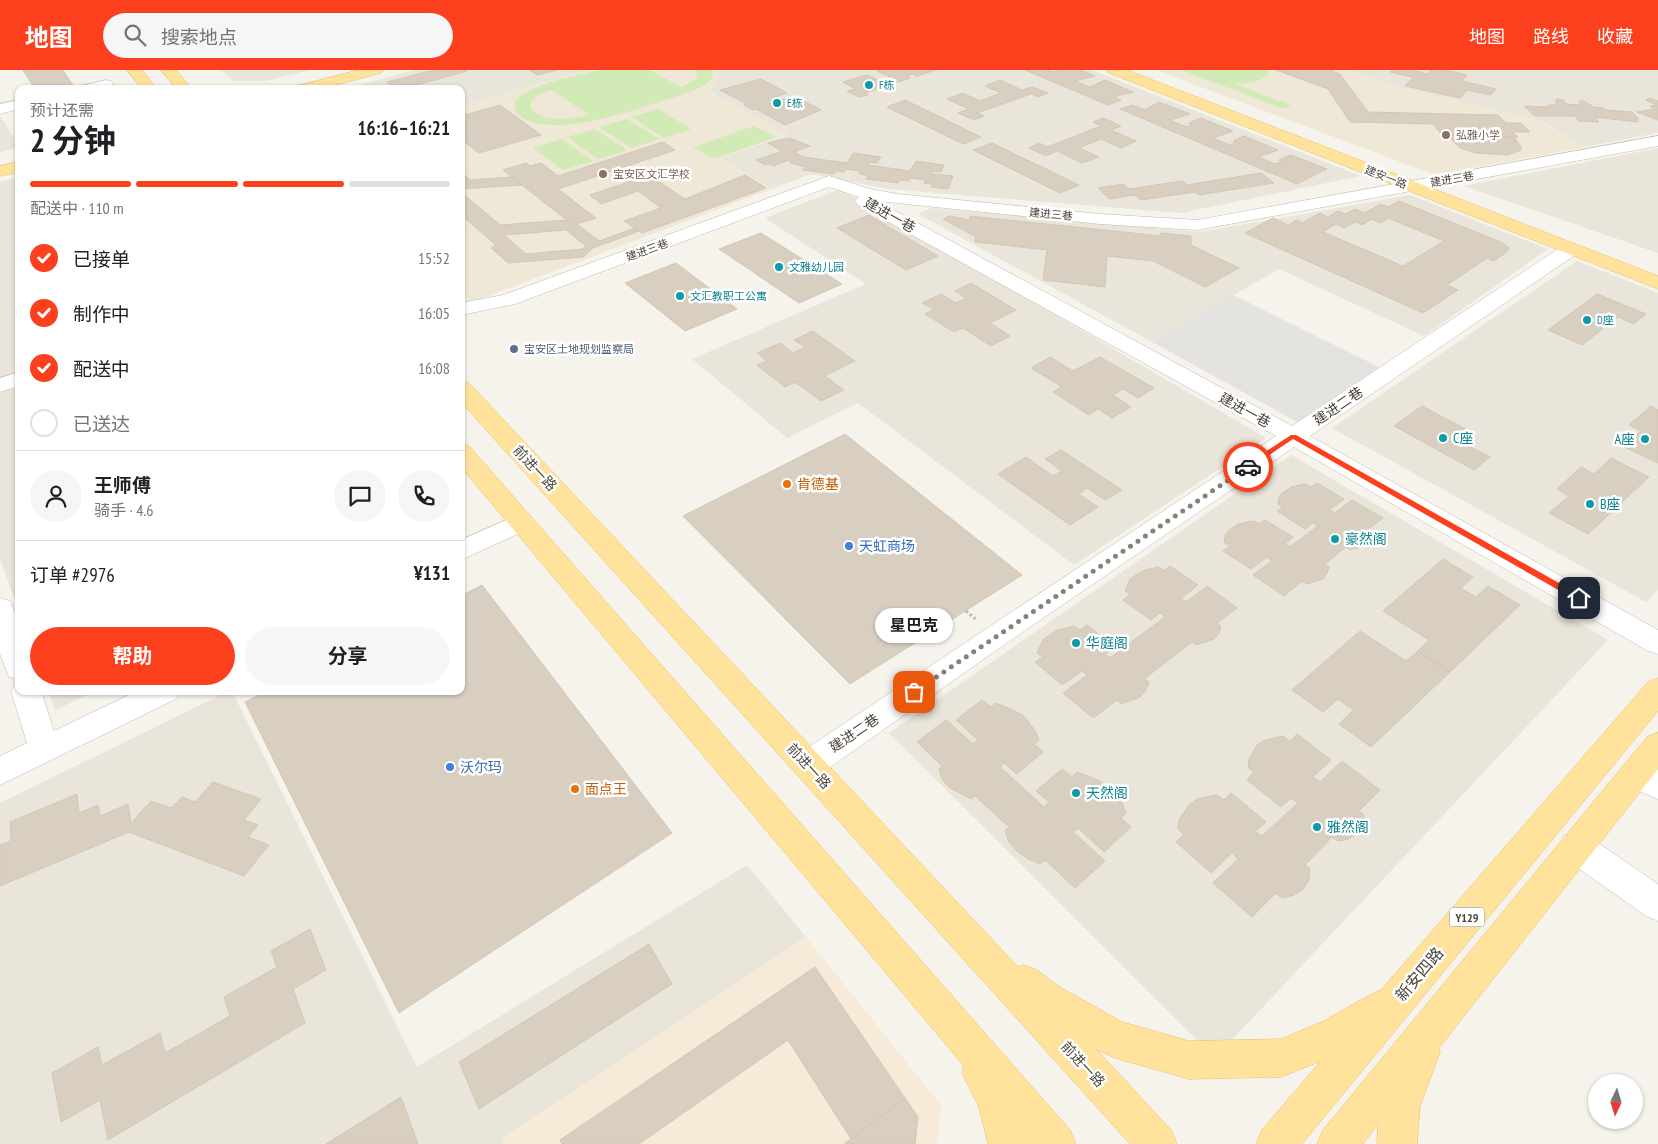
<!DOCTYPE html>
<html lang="zh">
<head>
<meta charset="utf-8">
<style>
  body { margin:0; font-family:"PT Sans Narrow","Noto Sans SC",sans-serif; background:#f6f6f6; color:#202124; height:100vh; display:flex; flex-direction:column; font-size:19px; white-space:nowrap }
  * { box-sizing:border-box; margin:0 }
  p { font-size:16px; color:#757577 }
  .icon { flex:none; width:28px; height:28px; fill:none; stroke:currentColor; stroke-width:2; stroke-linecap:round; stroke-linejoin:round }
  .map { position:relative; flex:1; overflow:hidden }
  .panel { position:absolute; left:15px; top:15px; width:450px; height:610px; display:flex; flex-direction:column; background:#fff; border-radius:10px; box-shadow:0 1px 4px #0004 }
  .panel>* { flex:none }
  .needle { width:32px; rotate:184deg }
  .buttons { position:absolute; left:1588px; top:1004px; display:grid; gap:10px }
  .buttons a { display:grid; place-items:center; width:55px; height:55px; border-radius:50%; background:#fff; box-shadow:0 1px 4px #0004; font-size:25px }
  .pin { position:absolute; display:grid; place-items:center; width:42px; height:42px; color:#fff; margin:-21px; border-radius:10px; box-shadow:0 2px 8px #0006 }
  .courier { position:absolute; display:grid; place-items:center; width:50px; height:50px; margin:-25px; border:4px solid #fc3f1d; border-radius:50%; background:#fff; color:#222; box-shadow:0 1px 6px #0007 }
  .bubble { position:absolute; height:35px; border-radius:18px; background:#fff; box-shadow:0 1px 4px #0004; font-size:16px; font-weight:700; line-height:35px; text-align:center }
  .overview em { font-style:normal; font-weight:700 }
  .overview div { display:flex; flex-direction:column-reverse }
  .overview { display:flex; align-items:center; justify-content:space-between; height:85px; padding:0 15px }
  h1 { font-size:32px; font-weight:700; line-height:38px }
  .bar { display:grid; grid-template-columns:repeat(4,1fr); gap:8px 5px; align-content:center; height:60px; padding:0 15px }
  .bar i { height:6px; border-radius:4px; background:#e0e0e0 }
  .bar .active { background:#fc3f1d }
  .bar p { grid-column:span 4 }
  .line { display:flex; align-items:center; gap:12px; padding:0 15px; border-top:1px solid #e0e0e0 }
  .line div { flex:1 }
  .round { display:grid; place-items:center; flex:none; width:52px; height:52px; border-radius:26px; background:#f6f6f6 }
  ol { padding:0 15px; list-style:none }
  li { display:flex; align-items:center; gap:15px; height:55px }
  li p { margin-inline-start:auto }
  li .icon { padding:5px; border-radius:50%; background:#fc3f1d; color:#fff; stroke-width:4 }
  li:last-child { color:#757577 }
  li i { width:28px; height:28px; border:2px solid #e0e0e0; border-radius:50% }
  .button { display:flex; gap:10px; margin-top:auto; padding:10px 15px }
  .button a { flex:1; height:58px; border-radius:30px; background:#fc3f1d; color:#fff; font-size:20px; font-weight:700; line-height:58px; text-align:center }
  .button a+a { background:#f6f6f6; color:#202124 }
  header { display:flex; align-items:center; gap:30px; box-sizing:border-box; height:70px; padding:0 25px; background:#fc3f1d; color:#fff }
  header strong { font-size:24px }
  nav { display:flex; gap:28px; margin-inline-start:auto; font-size:18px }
  .search { width:350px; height:45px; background:#f6f6f6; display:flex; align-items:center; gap:12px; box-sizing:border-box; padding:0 18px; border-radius:28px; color:#757577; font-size:19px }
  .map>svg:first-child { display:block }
</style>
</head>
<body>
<header>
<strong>地图</strong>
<div class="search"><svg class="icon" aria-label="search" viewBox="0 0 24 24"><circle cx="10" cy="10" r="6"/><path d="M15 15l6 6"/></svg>搜索地点</div>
<nav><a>地图</a><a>路线</a><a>收藏</a></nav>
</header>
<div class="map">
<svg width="1658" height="1074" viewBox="0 0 1658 1074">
  <rect width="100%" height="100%" fill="#f6f3ec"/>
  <!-- residential -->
  <path fill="#eae5da" d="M221 0H310L265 11H233Z
    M415 0H589L461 36V19H344Z
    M719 0H1092L1361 106 1181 143 888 119 811 104 772 119 720 88 787 65 710 22Z
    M1349 0H1658V63L1585 77 1542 52 1393 16Z
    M0 46 19 75V77L0 82Z
    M1658 78V183L1464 116Z
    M19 107V303L0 309V112Z
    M840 119 1266 368 1074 495 858 333 787 368 692 289 866 214 765 148Z
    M1410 125 1548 179 1424 266 1279 199 1152 272 918 144 931 138 1200 162Z
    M1577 191 1658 223V520L1646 532 1332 358Z
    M19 315V541L0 489V322Z
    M1291 385 1608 570 1215 988 889 663Z
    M48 621H95L55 640Z
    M229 621H232L417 997 747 795 806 867 502 1069 504 1074H0V733Z"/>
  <!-- commercial -->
  <path fill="#f7ead8" d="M806 867 941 1035 937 1074H504L502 1069Z"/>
  <!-- education -->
  <path fill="#efe8d6" d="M589 0H719L710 23 788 64 720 88 772 119 472 232 461 222V36Z
    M1156 0H1349L1393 16 1533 48 1585 77 1435 105Z"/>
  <!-- green -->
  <path fill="#d2eab5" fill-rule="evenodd" d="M598 0H650L681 17 696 9 697 3 696 0H712L713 6 706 15 690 22C649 34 550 76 515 42V32C530 13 575 7 598 0ZM551 20 588 44V45C571 49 545 53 531 39V32L538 25Z
    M1182 0H1268V6L1255 12 1234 14 1291 35 1283 39Z
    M658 39 691 59 664 68 631 47Z
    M627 49 659 69 631 78 599 57Z
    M754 56 776 67 714 89 693 77Z
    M595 59 627 80 598 89 567 67Z
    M562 69 593 91 563 100 533 78Z"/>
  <!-- parking -->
  <path fill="#e5e3e0" d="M1233 225 1379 297 1299 353 1152 272Z"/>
  <!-- building -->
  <path fill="#d8cfc1" stroke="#d3c7b4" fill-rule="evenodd" d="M23 0H63L74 17 35 19Z
    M434 0 467 1 402 19H395L387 12Z
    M529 0H557L538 5Z
    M882 0H936L917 6 913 4 906 6 910 8 865 23 868 25 859 27 847 21 856 19 843 12 867 5 880 11 890 7 877 1Z
    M1025 0H1048L1053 2 1058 0H1080L1095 6 1075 11 1090 17 1105 10 1133 22 1113 27 1121 30 1108 35Z
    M1276 0H1330L1340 4 1368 42 1498 45 1506 53H1521L1530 62H1513L1518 67 1442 65 1433 54 1350 52 1328 19Z
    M1392 0H1411L1428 4 1431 0H1445L1467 5 1462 11 1496 19 1491 25 1467 20 1460 28 1405 16 1413 7 1390 2Z
    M761 9 787 23 768 29 775 32 794 26 821 40 785 55 756 39 753 40 744 35 747 34 720 20Z
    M1000 10 1022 20 1032 17 1048 23 1038 27 1031 24 977 43 984 46 974 50 958 43 969 39 947 29 963 23 980 31 1001 23 985 16Z
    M1649 28 1658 31V50L1637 42 1655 39 1650 36 1657 35 1646 30Z
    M1557 29 1563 30 1567 34 1581 35 1579 31H1584L1593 37 1603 38 1606 40 1632 42 1639 49H1636L1638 52 1594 47 1599 52 1579 51 1575 46H1535L1524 36 1550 37 1548 35H1558L1555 31Z
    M905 30 981 67 963 74 887 37Z
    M1159 32 1190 44 1170 50 1186 57 1192 54 1189 53 1201 48 1233 61 1213 68 1230 75 1236 72 1233 71 1244 66 1278 80 1258 87 1276 94 1282 91 1279 90 1291 85 1327 99 1297 114 1120 39 1132 35 1145 40Z
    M500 35 541 65 479 83 461 69V46Z
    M1103 48 1121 56 1111 60 1136 71 1121 78 1101 69 1079 78 1099 87 1082 93 1057 81 1046 86 1029 78 1039 73 1047 77 1101 56 1093 52Z
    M1447 65 1514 67 1521 77V80L1508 85 1476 83 1460 78Z
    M790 68 810 76 794 82 803 87 847 93 853 83 881 87 877 93 869 92 868 95 910 101 916 91 944 95 941 102 933 101 932 104 953 106 948 119 931 117 933 114 924 113 925 110 910 108 909 111 900 110 898 113 866 109 868 105 859 104 861 101 846 99 844 102 836 101 834 104 803 100 805 97 790 93 791 91 789 90 773 96 770 94 765 95 756 90 782 81 768 73Z
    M663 72 675 80 558 119 596 148 573 155 503 100 526 93 530 96 541 93 558 106Z
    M992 73 1079 115 1060 123 973 80Z
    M461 102 470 110 511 107 522 115 461 119Z
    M1261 103 1274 113 1199 125 1195 122 1141 130 1135 125 1109 129 1098 118 1123 114 1129 119 1182 111 1187 115Z
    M649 105 685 129 745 105 766 118 642 163 624 151 661 138 638 121 601 134 590 125Z
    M461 122 500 155 566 150 573 155 577 154 599 171 635 158 639 161 593 178 583 187 508 193 491 178 496 175 461 145V132L464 128 461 126ZM566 160 586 176 583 179 526 184 504 165Z
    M1399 131 1503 173 1508 177 1509 180 1494 191 1487 188 1447 215 1458 220 1423 243 1245 163 1273 148 1288 155 1297 150 1302 153 1320 143 1328 147 1338 141 1345 144 1355 139 1365 143 1380 134 1388 137ZM1388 148 1444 171 1403 196 1323 162 1336 154 1344 158 1355 152 1362 155 1372 149 1381 153Z
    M869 145 938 186 906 200 837 158Z
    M950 146 969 150 970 146 1161 166V163L1191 166V175L1239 198 1205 217 1153 191 1107 186 1105 217 1043 210 1047 180 975 172 976 167 943 149Z
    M761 163 842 214 799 233 719 179Z
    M676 193 737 239 685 261 625 213Z
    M971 213 1016 240 990 253 1010 266 991 276 963 258 954 262 925 244 934 239 922 233 941 224 956 233 966 228 955 221Z
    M1597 224 1646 244 1634 254 1618 247 1582 275 1548 260Z
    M813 261 855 291 825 306 844 320 821 331 795 312 785 317 757 295 767 291 757 283 780 273 793 283 805 277 794 270Z
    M1050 287 1073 301 1100 287 1154 318 1138 328 1123 319 1113 325 1131 337 1112 348 1098 339 1089 345 1053 322 1062 317 1031 298Z
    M1422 336 1475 364 1463 373 1490 387 1474 400 1394 356Z
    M1651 336 1658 340V393L1624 377 1641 361 1629 355Z
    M845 364 1022 505 850 614 683 446Z
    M1061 380 1122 420 1105 430 1087 418 1079 424 1098 437 1070 455 998 404 1026 387 1053 406 1062 401 1045 389Z
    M1611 388 1649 407 1588 464 1549 443 1569 426 1557 419 1581 397 1594 404Z
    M1317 413 1344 429 1330 440 1335 443 1352 430 1383 448 1366 461 1370 464 1369 470 1366 475 1350 480 1346 477 1325 494 1329 497 1327 503 1323 509 1307 514 1302 511 1284 526 1253 505 1272 491 1267 487 1251 499 1223 481 1230 476 1224 472 1225 466 1228 461 1238 454 1254 451 1259 454 1265 450 1293 467 1285 474 1290 477 1318 456 1313 453 1305 459 1277 441 1283 437 1278 434 1279 428 1281 424 1291 417 1305 414 1311 417Z
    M1443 489 1473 507 1461 518 1476 527 1488 516 1520 535 1450 602 1418 581 1429 570 1383 541Z
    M1170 496 1198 515 1181 528 1186 532 1207 516 1237 538 1217 553 1221 556 1219 563 1214 569 1196 575 1192 572 1144 609 1149 612 1146 620 1140 627 1121 634 1117 630 1093 648 1063 623 1087 605 1082 601 1062 615 1035 592 1043 587 1037 583 1040 576 1044 569 1057 560 1074 556 1080 560 1087 555 1115 577 1105 584 1110 588 1165 547 1160 543 1151 550 1123 530 1131 524 1125 521 1130 509 1142 501 1158 497 1164 501Z
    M482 515 672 763 399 943 245 632 267 621H461V526Z
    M1360 561 1406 591 1418 581 1450 602 1371 677 1339 654 1353 640 1338 629 1323 642 1292 620Z
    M982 630 991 637 996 633 1015 641 1024 646 1036 662 1039 670 1034 674 1043 682 1017 704 1004 693 1000 697 1044 737 1049 732 1036 721 1062 699 1072 707 1077 702 1098 710 1108 717 1122 733 1126 743 1121 748 1131 757 1104 782 1078 758 1073 762 1105 791 1075 818 1045 790 1040 794 1028 789 1017 781 1009 772 1005 761 1009 757 975 726 971 729 950 718 942 709 939 699 942 696 917 672 946 650 973 674 978 670 956 650Z
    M1297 664 1331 690 1313 707 1320 712 1342 691 1380 720 1359 741 1364 745 1363 755 1358 763 1349 769 1338 771 1332 767 1305 795 1310 799 1309 810 1303 819 1294 825 1282 828 1276 823 1252 847 1213 813 1238 789 1232 783 1211 803 1176 772 1184 765 1178 759 1179 750 1189 735 1197 729 1217 725 1224 730 1231 723 1266 752 1255 761 1262 766 1298 733 1291 728 1281 737 1247 710 1254 702 1248 697 1249 689 1257 675 1265 670 1283 666 1290 671Z
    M213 712 261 729 244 750 258 755 248 767 269 775 244 806 129 762 0 816V775L11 771 10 752 77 724 79 743 98 735 100 746 128 734 131 753 151 731 171 738 182 727 195 732Z
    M310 859 326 900 293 919 305 953 108 1070 100 1030 61 1052 52 1003 98 977 102 995 160 963 165 983 230 946 224 927 277 897 271 881Z
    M649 874 672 914 479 1039 459 992Z
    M815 897 905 1028 851 1069 788 970 639 1074H562L560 1070Z
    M401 1027 418 1074H326Z
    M905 1028 918 1047 915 1074H844Z"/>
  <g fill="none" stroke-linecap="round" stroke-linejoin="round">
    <defs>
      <path id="minor" d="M106 10 111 11 113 14 111 17 79 19 81 16Z
        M19 30V39L0 44V34Z
        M1658 66V76L1197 160 1100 154 877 131 1292 356 1564 175 1571 173 1578 175 1580 179 1578 183 1310 366 1658 560V584L1648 581 1294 377 1005 574 819 705 808 709 797 705 792 695 797 685 1276 366 858 135 855 131 859 127 829 117 515 234 461 245V233L503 225 829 106 870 119 898 124 1100 144 1197 150Z
        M19 302V316L0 322V308Z
        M522 443 531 446 535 452 531 458 461 490V470Z
        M0 528 10 531 19 553V610L9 607 0 584Z
        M19 611V621H41L54 661 137 621H181L176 629 0 715V686L27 673 11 621 16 613Z
        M1635 691 1658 700V729L1624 715 1619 705 1624 695Z
        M1576 762 1588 766 1658 814V851L1646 846 1564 788 1559 777 1564 766Z"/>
      <path id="major" d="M127 0H142L157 19H142Z
        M161 0H176L192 19H177Z
        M359 0H383L381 3 320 19H295L297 16Z
        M1107 0H1127L1658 206V219L1109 3Z
        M19 92V102L0 106V96Z
        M461 311 469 313 1018 897 1024 895 1037 900 1058 916 1122 952 1189 971 1281 969 1324 951 1368 926 1381 920 1648 612 1658 608V641L1302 1074H1256L1262 1060 1321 991 1281 1007 1189 1009 1115 988 1096 979 1171 1060 1177 1074H1130L461 332Z
        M461 373 469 376 1070 1060 1076 1074H1030L1028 1072V1074H988L979 1037 962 1003 964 996 461 397Z
        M1658 663V699L1439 978 1440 982 1420 1036 1417 1074H1377L1378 1054 1363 1074H1317L1323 1060 1647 667Z"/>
    </defs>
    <!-- minor casing -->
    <use href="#minor" stroke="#c2bbae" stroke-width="1"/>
    <!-- major casing -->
    <use href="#major" stroke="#e6c16a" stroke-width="1"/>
    <!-- path -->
    <path stroke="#c4b79f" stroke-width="3" stroke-dasharray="2.5 2.5" stroke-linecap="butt" d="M966 541 977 550"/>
    <!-- minor -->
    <use href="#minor" fill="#fff" fill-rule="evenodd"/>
    <!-- major -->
    <use href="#major" fill="#ffe39c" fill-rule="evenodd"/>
  </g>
  <!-- route -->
  <path fill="#fc3f1d" d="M1291 365H1296L1582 526V530H1576L1293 369 1250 398H1245V395Z"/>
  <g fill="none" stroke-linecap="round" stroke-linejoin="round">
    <!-- done -->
    <path stroke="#878178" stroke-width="5" stroke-dasharray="0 9" d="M914 622 1248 397"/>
  </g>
  <!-- markers -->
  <g fill="#0f9aa8" stroke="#fff" stroke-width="2">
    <circle cx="869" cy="15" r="5"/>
    <circle cx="777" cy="33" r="5"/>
    <circle cx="779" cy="197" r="5"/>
    <circle cx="680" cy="226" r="5"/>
    <circle cx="1587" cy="250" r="5"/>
    <circle cx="1443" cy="368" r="5"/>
    <circle cx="1645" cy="369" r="5"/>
    <circle cx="1590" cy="434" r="5"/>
    <circle cx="1335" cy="469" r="5"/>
    <circle cx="1076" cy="573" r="5"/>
    <circle cx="1076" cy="723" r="5"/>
    <circle cx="1317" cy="757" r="5"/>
  </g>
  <g fill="#8d6e63" stroke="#fff" stroke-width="2">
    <circle cx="1446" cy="65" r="5"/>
    <circle cx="603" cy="104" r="5"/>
  </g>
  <circle fill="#5c6f8a" stroke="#fff" stroke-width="2" cx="514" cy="279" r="5"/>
  <g fill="#e8710a" stroke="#fff" stroke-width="2">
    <circle cx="787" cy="414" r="5"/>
    <circle cx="575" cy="719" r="5"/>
  </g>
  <g fill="#3f7fe0" stroke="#fff" stroke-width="2">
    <circle cx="849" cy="476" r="5"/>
    <circle cx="450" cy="697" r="5"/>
  </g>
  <g text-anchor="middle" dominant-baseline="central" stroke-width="5" stroke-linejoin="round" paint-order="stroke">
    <!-- far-culture labels -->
    <g font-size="11" fill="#0d838f" stroke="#fff" text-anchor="start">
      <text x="879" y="15">F栋</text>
      <text x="787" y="33">E栋</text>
      <text x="789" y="197">文雅幼儿园</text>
      <text x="690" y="226">文汇教职工公寓</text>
      <text x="1597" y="250">D座</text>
    </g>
    <!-- far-education labels -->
    <g font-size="11" fill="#785e54" stroke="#fff" text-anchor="start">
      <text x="1456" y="65">弘雅小学</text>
      <text x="613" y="104">宝安区文汇学校</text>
    </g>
    <!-- far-street labels -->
    <g font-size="11" fill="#4b4439" stroke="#fff">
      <text transform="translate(1386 107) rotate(21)">建安一路</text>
      <text transform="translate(1452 109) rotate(-10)">建进三巷</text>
      <text transform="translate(1051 144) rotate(5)">建进三巷</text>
      <text transform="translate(647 180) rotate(-20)">建进三巷</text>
    </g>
    <!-- far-service labels -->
    <g font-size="11" fill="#4e5e75" stroke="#fff" text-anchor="start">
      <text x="524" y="279">宝安区土地规划监察局</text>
    </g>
    <!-- shield labels -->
    <rect fill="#fff" stroke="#817c74" stroke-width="1" x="1449.5" y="837.5" width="35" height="19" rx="4"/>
    <g font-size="12" font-weight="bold" fill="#4b4439">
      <text x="1467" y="847">Y129</text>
    </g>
    <!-- street labels -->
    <g font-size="14" fill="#4b4439" stroke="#fff">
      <text transform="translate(890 145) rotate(29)">建进一巷</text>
      <text transform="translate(1338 336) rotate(-34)">建进二巷</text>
      <text transform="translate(1245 340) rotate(29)">建进一巷</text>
      <text transform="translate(535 398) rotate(47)">前进一路</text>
      <text transform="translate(854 663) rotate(-34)">建进二巷</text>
      <text transform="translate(809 696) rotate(47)">前进一路</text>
      <text transform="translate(1083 994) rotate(47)">前进一路</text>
    </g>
    <!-- culture labels -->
    <g font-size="14" fill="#0d838f" stroke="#fff" text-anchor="start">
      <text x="1453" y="368">C座</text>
      <text x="1635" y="369" text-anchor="end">A座</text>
      <text x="1600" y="434">B座</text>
      <text x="1345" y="469">豪然阁</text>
      <text x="1086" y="573">华庭阁</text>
      <text x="1086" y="723">天然阁</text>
      <text x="1327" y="757">雅然阁</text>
    </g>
    <!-- food labels -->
    <g font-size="14" fill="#c56008" stroke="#fff" text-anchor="start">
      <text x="797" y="414">肯德基</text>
      <text x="585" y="719">面点王</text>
    </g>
    <!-- shop labels -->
    <g font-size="14" fill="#366cbe" stroke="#fff" text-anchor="start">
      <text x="859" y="476">天虹商场</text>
      <text x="460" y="697">沃尔玛</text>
    </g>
    <!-- near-street labels -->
    <g font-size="16" fill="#4b4439" stroke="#fff">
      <text transform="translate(1419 904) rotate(-50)">新安四路</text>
    </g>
  </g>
</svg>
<div class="buttons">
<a><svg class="needle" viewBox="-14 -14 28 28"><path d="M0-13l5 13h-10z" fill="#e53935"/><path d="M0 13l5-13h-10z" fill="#757577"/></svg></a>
</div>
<div class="pin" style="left:914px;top:622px;background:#ea580c"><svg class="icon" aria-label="bag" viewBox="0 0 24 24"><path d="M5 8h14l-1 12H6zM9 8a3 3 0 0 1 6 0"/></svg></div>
<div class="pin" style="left:1579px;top:528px;background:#1f2937"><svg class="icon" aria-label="home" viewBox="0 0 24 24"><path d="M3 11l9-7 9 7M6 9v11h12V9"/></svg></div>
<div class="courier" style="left:1248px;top:397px"><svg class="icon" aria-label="car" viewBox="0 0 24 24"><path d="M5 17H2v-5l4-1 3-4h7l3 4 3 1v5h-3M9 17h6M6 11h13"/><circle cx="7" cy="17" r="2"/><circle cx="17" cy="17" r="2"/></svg></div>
<div class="bubble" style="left:875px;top:538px;width:78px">星巴克</div>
<section class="panel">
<div class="overview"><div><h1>2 分钟</h1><p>预计还需</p></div><em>16:16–16:21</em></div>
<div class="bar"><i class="active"></i><i class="active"></i><i class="active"></i><i></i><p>配送中 · 110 m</p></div>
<ol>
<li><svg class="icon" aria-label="check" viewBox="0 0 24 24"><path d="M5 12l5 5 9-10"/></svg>已接单<p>15:52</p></li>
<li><svg class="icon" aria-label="check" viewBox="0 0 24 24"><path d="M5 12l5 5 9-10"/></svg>制作中<p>16:05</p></li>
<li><svg class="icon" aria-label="check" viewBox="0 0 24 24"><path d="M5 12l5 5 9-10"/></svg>配送中<p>16:08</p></li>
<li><i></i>已送达</li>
</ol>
<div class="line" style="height:90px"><a class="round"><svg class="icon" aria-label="person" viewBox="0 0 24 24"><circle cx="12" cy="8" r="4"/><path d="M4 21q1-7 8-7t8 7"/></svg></a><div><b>王师傅</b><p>骑手 · 4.6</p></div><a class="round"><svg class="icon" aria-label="chat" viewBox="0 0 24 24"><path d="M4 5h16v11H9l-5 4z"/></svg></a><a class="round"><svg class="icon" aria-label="phone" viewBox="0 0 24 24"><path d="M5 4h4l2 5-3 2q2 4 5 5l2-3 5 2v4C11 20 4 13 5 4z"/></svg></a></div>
<div class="line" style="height:65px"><div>订单 #2976</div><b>¥131</b></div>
<div class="button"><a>帮助</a><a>分享</a></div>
</section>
</div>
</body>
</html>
